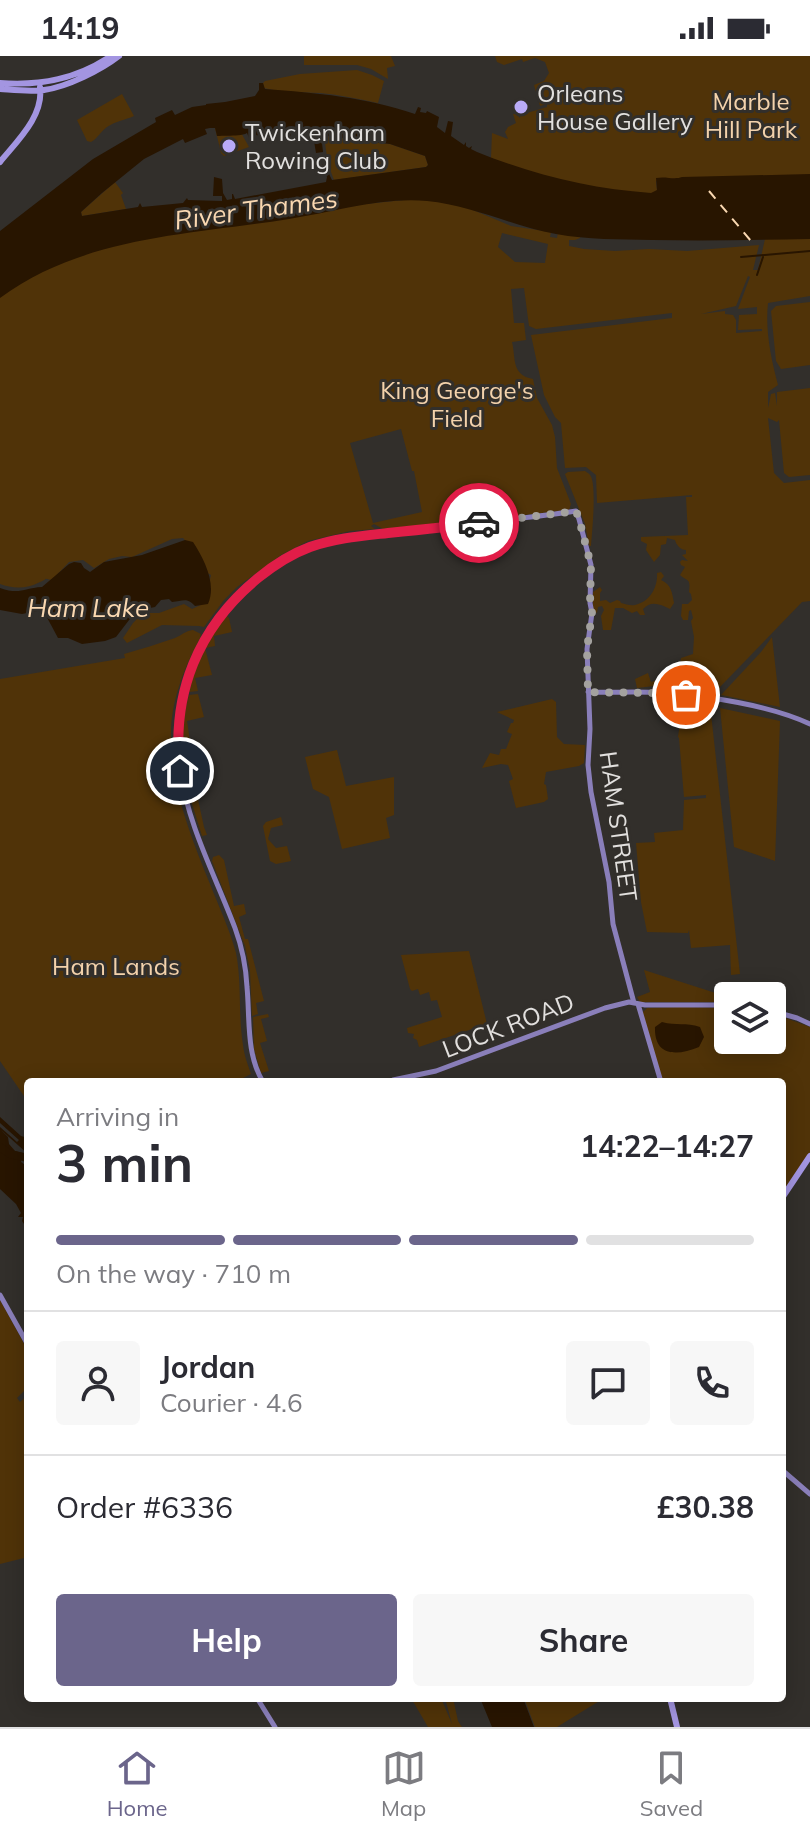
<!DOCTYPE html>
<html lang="en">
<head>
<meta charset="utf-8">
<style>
  body { margin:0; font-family:Mulish,sans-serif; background:#f7f7f7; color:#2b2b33; height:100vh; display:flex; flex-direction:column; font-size:30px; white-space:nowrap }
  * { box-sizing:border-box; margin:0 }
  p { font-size:26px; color:#7c7c81 }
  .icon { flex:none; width:44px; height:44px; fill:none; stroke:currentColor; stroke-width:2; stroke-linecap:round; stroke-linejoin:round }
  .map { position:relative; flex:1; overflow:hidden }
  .drawer { position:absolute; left:24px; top:1022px; width:762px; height:624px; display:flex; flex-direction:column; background:#fff; border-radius:8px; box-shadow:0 4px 20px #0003 }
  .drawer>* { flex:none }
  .tools { position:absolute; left:714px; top:926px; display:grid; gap:16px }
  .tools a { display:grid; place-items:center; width:72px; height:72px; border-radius:8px; background:#fff; box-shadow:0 4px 20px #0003; font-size:40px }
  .pin { position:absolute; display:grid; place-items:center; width:68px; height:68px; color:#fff; margin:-34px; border:4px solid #fff; border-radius:50%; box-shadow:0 2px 8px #0007 }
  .courier { position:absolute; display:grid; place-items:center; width:80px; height:80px; margin:-40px; border:6px solid #e11d48; border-radius:50%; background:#fff; color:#222; box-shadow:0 2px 10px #0007 }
  .summary em { font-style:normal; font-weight:700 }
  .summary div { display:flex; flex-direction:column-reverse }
  .summary { display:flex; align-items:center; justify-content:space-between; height:136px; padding:0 32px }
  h1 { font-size:52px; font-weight:700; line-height:60px }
  .bar { display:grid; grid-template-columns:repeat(4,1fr); gap:12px 8px; align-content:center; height:96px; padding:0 32px }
  .bar i { height:10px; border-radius:6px; background:#e1e1e2 }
  .bar .current { background:#6b658b }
  .bar p { grid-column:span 4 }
  .line { display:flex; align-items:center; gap:20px; padding:0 32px; border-top:2px solid #e1e1e2 }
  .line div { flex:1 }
  .round { display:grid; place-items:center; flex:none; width:84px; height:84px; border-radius:8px; background:#f7f7f7 }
  .primary-button { display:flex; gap:16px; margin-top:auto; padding:16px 32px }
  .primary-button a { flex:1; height:92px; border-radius:8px; background:#6b658b; color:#fff; font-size:32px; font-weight:700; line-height:92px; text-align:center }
  .primary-button a+a { background:#f7f7f7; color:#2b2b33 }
  .status { display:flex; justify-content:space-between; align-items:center; height:56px; padding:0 40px; background:#fff; direction:ltr }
  .status svg { height:22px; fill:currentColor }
  .tabs { display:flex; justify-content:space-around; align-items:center; height:112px; border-top:2px solid #e1e1e2; background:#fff; font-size:22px; color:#7c7c81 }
  .tabs a { display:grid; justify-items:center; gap:4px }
  .tabs .current { color:#6b658b }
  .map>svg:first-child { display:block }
</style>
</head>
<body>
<div class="status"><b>14:19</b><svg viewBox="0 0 49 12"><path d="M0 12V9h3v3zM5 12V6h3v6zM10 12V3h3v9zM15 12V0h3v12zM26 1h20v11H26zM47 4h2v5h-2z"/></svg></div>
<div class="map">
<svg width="810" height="1671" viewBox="0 0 810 1671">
  <rect width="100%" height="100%" fill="#322f2b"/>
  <!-- green -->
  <path fill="#503308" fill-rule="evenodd" d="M304 0H391L395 10 387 12 388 23 371 13 357 9H304Z
    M495 0H810V121L656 125 657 135 650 141 584 132 500 108 499 105 491 102 492 77 508 83 505 76 508 71 516 67 513 58H516L520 62V59L547 51V48L540 50 534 29 544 25 549 17 545 6 535 2 523 6 522 3 504 9 497 6Z
    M357 14 372 19 384 25 378 47C359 43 340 39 321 37 302 36 282 37 264 32L263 27 265 25 300 18Z
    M122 38 134 60C125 64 116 65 107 71 100 76 98 82 91 86L87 85 77 64Z
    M215 72 239 73 249 91 224 100 221 97Z
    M324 80 390 88 425 100 428 109 426 111 334 124 328 108Z
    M115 126 123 137 121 139 126 153 82 160 81 156Z
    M433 141 461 149 511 170 551 176 550 181 557 182 558 176 581 174 580 182 575 184H569V190L584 193 615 195 649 193 687 195 759 189 753 214H758L765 183 810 181V240L768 247C765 274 771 303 778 329L768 336V352L771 338 775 337 777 350V336L810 332V419L789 421 784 417 779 364 777 366 768 362 774 417 784 427 810 424V545L802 546 720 631V639L702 635 700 638 684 634 685 630 682 628 678 633 668 634 654 630 637 632 635 623 648 617 651 626 654 625 670 628 666 621 669 616 674 614 676 615 680 608 681 602 693 598 694 581 691 565 693 562 691 554 689 555 688 564H683L681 560 682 548H688L692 544 691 538 689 536C691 521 687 526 680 519L685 511 681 509 680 506 682 504 688 505 682 499 686 498V494C681 494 676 489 675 484L667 482 666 488 661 489 660 499 654 506 646 494 647 488 641 485V481L688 479 686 441H692V439L597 447 596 419 586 411 565 412 561 367 555 361 544 339 531 279 672 262V257L536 273 529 270 524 232 511 233 514 267H524L526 284 512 286C516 302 511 319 533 323L537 342 552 369 555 381 557 412 571 448 569 454 385 474 374 468 371 470 375 473 350 475 308 485 281 499 237 531 224 544 204 571 199 570 162 569 127 587 123 582 133 567 143 557H159L184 548 192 553 205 547 211 519 206 516 197 497 183 482 172 483 132 501 122 500 109 503 94 512 83 504 69 506 52 524C41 522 50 522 40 526 27 533 13 533 0 528V238L48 210 136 182 327 152ZM502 177 548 188 545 207 515 206 498 191ZM748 220 750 221 738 253 757 251V258L739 259 738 274 762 273V275L736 277V264L733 259 725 258V255L701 258 736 250ZM401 373 412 415H414L422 456 373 467 350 387Z
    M810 246V309L781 313 776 305 771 255 776 250Z
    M585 415C586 416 589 417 590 419 597 427 592 477 591 490H589L585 468 565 418 568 416Z
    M661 516 664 520 661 524C672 529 672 537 674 547L670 553C660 548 651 544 643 553L645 559H640L637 555 632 557 623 552H615L611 574H603L601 560 604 554 602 550 598 551 597 557 593 554V536L600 531 602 534 600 537V545L606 544 610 547 617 544 620 545 621 547C626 548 630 550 635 549 650 546 658 531 657 517Z
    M226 559 229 562 232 576 214 580 215 590 205 592 212 619 195 622 198 635 189 636C196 607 209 583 226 559Z
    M193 574 201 578 200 582C185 610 172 642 171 675 170 728 190 779 210 828 219 851 230 874 236 897 242 927 238 958 243 989 244 999 248 1009 251 1018L235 1026H28V1051L25 1045 26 1043 0 1005V623L125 602 124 598C141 593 158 588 175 582 182 579 185 575 193 574Z
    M772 581 780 651 721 639 761 596Z
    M198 638 204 661 187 665 192 698 183 700C182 679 183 660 189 639Z
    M552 643 556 646 557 681 564 688 585 689 584 707 579 710 546 716 544 728 546 729 548 743 544 746 516 752 509 725 513 723 508 709 501 708 482 712 490 697 499 699 501 693H506L512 678 507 676 511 667H513L514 664 497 656Z
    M683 646 710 649 740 918 731 919 730 889 691 892 689 874 688 877 647 876 641 846 636 787 655 786 654 777 683 774 684 744 706 742V739L684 741 679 682 678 681Z
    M720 652 780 665 775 805 734 791Z
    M337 694 346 730 394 721V759L386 762 390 782 342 793 329 741 313 733 305 701Z
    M189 702 204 771 207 779 202 780 192 748 183 703Z
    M281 761 283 769 271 772 268 783 276 792 287 790 291 805 276 808 270 805 263 770 266 766Z
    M219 799 224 804 234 850 244 848 246 858 239 861 245 883H248L264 945 256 947 258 958 252 960 250 915 245 890 212 805 213 801Z
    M469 895 487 968 419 991 417 984 413 982 414 978 408 977 407 972 442 961 437 944 431 945 429 936 420 939 418 933 412 935 410 933 401 899Z
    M644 914 728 941V946H640L637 941 650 936Z
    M680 951 728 952V984H772V957L810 971V1097L782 1139V1026H663L642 957 647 952Z
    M268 958 269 961 261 963 267 985 260 987 269 1015 261 1017 254 993 253 961Z
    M0 1244 28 1295V1331L17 1342 20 1346 28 1339V1501L0 1508Z
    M411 1642H441L452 1668 445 1642H453L458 1665 462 1671H428Z
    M524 1642H602L601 1644 557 1671H535Z"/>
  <!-- water -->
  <path fill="#281500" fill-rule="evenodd" d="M259 27H263L265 33C317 37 365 41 415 58L418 51 421 52 420 56 426 57 427 55 439 61 437 71 445 77 448 65 453 66 451 80 464 89 466 86V90L469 92 472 90 471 93 477 96C534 119 591 133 651 137L657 134 656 122C666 120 674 124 682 121L810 118V183C757 184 705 185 652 184 620 183 588 184 556 178 512 170 471 149 427 145 381 141 334 156 289 163 190 179 84 180 0 242V175L93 103 156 66 155 62 172 54 175 59 192 51 206 49V48L225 46 255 40 259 34ZM210 72H215L217 80C226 79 240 81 247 77L249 82H252L254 79 268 80 269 86 276 85V78L281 81V78L284 80 286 77 287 83H291V74L313 75 315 76 313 79 316 97 323 96 321 79 390 88 425 100 428 109 426 111 332 124 324 108 321 109 327 121 326 126 235 143 233 138H232V143L227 144 223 137 222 123 214 121 213 140H222V145L188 144 187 142 183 147 142 151 140 147 138 151 82 160 81 156 102 137 144 103 183 83 185 87 207 78 205 73Z
    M185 484 193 486C204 503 217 528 208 548L195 550C187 541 183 545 172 546L169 543 161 544 155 551 136 555 116 581 105 585 82 588 68 582H58L43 554 22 558 0 554V532C20 539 24 532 42 531L69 508 74 506 81 507 84 512 90 516 104 506 142 499Z
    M662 966C676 970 686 966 700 971L704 981 699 991C677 1000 654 1001 655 971Z
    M0 1061 21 1080 28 1082V1098L1 1074 8 1081 9 1088 15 1095 22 1097 21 1106 28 1111V1170L26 1171 22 1165 23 1161H18L21 1157 16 1148 0 1133V1071L17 1086 19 1084 0 1067Z
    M480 1642H523L534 1671H492Z"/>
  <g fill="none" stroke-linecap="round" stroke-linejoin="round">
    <!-- stream -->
    <path stroke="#281500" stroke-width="2" d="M741 201 810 195
      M757 219 763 201"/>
    <!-- river -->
    <path stroke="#281500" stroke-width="8" d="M0 1091 10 1098 28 1102"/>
    <!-- ferry -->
    <path stroke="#fad8b1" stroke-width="2" stroke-dasharray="10 8" stroke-linecap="butt" d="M709 135 751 185"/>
    <!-- secondary -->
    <path stroke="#8a7fba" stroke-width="5" d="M588 636C613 637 638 635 663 637 708 640 769 649 810 668
      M638 948 661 1026
      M772 955 797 962 810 968
      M263 1026C246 998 250 963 247 931 246 911 242 891 235 872 215 819 188 770 180 713 173 666 184 613 211 574 244 524 293 489 353 480 379 476 405 475 431 473 479 467 528 462 576 455L579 463 591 509 590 547 592 557 587 593 590 673 588 709 591 736 609 826 613 868 634 947
      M393 1026V1024L436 1015 605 952 629 946 645 949H728
      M0 1239 28 1289
      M782 1414 810 1438
      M257 1642 275 1671"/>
    <!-- primary -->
    <path stroke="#a395e1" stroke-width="6" d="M0 27C41 30 77 23 111 0
      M0 33C14 34 30 36 44 34 67 31 101 14 119 0
      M0 106C17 85 44 60 40 31
      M782 1142 810 1100
      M670 1642 677 1671"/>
  </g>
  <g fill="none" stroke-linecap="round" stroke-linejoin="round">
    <!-- done -->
    <path stroke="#a4a29f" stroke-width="8" stroke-dasharray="0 14.4" d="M479 467 576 455 579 463 591 509 590 547 592 557 587 593 588 636C621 637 653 636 686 639"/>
    <!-- route -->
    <path stroke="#e11d48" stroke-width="10" d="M180 715C171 638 198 571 258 522 274 509 291 498 310 491 336 482 361 480 388 477 418 474 448 471 479 467"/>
  </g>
  <!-- markers -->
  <g fill="#b9abf7" stroke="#322f2b" stroke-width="3">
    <circle cx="521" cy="51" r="8"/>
    <circle cx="229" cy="90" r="8"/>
  </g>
  <g text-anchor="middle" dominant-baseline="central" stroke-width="6" stroke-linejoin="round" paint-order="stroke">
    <!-- poi labels -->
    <g font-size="24" fill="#e2e0de" stroke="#322f2b" text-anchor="start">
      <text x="537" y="37">Orleans<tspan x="537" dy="28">House Gallery</tspan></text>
      <text x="245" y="76">Twickenham<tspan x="245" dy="28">Rowing Club</tspan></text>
    </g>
    <!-- park labels -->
    <g font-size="24" fill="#f3d2ab" stroke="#322f2b">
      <text x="751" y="45">Marble<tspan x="751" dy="28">Hill Park</tspan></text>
      <text x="457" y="334">King George's<tspan x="457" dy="28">Field</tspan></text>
      <text x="116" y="910">Ham Lands</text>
    </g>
    <!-- street labels -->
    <g font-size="24" fill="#e2e0de" stroke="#322f2b">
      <text transform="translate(619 770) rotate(82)">HAM STREET</text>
      <text transform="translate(508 969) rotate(-21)">LOCK ROAD</text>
    </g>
    <!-- water labels -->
    <g font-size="26" font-style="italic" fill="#fad8b1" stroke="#322f2b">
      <text transform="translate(256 153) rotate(-8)">River Thames</text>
      <text x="88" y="551">Ham Lake</text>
    </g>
  </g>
</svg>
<div class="tools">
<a><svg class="icon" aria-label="layers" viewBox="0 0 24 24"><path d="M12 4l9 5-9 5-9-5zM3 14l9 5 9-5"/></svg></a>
</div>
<div class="pin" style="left:686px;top:639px;background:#ea580c"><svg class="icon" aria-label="bag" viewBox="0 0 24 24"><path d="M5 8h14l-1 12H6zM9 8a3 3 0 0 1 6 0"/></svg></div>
<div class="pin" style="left:180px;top:715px;background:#1f2937"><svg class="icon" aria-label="home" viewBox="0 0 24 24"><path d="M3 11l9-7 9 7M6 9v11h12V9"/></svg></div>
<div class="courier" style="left:479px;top:467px"><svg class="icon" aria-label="car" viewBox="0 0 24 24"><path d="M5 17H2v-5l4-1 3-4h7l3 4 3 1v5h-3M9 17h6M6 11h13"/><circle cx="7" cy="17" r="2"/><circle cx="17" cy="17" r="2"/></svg></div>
<section class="drawer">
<div class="summary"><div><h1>3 min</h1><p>Arriving in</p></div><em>14:22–14:27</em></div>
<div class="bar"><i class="current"></i><i class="current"></i><i class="current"></i><i></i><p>On the way · 710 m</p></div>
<div class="line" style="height:144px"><a class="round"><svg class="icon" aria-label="person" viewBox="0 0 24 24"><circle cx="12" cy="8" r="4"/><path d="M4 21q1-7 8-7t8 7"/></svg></a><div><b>Jordan</b><p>Courier · 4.6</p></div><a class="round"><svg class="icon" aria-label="chat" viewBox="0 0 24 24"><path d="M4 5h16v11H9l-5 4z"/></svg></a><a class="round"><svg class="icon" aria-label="phone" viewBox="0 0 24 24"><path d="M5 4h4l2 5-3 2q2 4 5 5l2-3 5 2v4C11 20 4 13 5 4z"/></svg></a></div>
<div class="line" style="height:104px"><div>Order #6336</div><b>£30.38</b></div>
<div class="primary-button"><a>Help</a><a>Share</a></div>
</section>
</div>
<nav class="tabs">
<a class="current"><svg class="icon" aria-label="home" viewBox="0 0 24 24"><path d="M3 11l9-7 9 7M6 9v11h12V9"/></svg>Home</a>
<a><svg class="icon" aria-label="map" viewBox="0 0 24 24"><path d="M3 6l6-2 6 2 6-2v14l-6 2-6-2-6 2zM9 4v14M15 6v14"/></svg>Map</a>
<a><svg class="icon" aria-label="saved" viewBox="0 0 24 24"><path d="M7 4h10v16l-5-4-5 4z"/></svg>Saved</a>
</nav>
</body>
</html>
